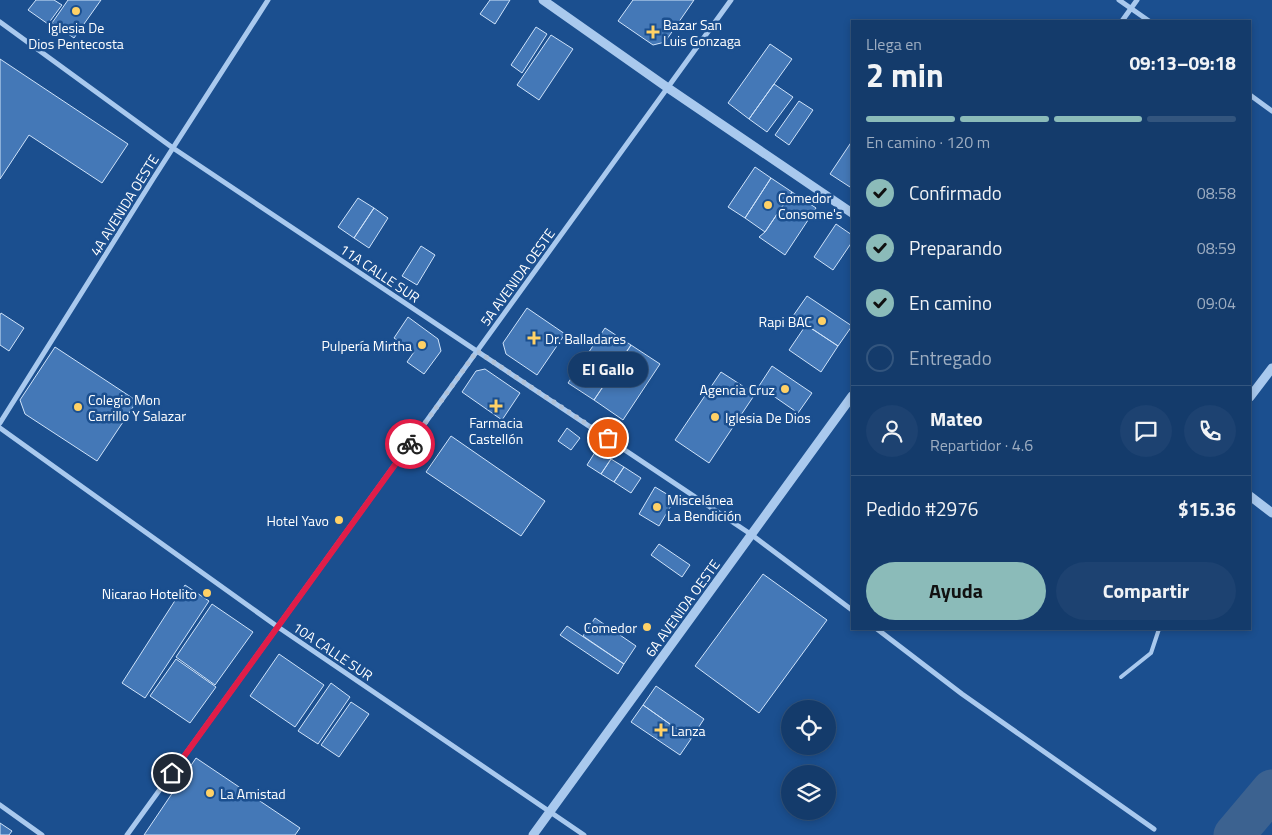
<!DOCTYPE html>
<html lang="es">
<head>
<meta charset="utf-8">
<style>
  body { margin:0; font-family:"Titillium Web",sans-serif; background:#1d4271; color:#f1f3f6; height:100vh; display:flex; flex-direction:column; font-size:19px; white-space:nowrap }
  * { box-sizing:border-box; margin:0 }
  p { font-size:16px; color:#9dadc1 }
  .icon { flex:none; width:28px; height:28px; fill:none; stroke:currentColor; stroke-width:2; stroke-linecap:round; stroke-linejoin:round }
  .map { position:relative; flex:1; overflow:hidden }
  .sheet { position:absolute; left:851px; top:20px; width:400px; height:610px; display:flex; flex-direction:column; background:#143b6b; border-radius:0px; box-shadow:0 2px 8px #0003,0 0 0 1px #33557e }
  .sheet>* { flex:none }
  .controls { position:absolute; left:781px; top:700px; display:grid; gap:10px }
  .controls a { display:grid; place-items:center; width:55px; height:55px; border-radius:50%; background:#143b6b; box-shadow:0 2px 8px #0003,0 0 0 1px #33557e; font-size:25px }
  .pin { position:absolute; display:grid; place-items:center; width:42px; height:42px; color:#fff; margin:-21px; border:2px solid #fff; border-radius:50%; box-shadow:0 1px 5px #0007 }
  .courier { position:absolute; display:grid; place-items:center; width:50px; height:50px; margin:-25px; border:4px solid #e11d48; border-radius:50%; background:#fff; color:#222; box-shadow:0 1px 6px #0007 }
  .bubble { position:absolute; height:35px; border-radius:18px; background:#143b6b; box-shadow:0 2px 8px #0003,0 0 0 1px #33557e; font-size:16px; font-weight:700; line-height:35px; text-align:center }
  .head em { font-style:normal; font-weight:700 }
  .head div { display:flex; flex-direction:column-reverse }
  .head { display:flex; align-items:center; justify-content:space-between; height:85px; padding:0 15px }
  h1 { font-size:32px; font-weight:700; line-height:38px }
  .bar { display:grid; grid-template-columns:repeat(4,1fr); gap:8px 5px; align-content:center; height:60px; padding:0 15px }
  .bar i { height:6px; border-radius:4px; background:#33557e }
  .bar .active { background:#8bbbb9 }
  .bar p { grid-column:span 4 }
  .line { display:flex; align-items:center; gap:12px; padding:0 15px; border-top:1px solid #33557e }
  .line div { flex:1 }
  .round { display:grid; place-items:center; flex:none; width:52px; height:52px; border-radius:26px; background:#1d4271 }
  ol { padding:0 15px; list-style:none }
  li { display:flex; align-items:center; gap:15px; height:55px }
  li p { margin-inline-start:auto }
  li .icon { padding:5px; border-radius:50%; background:#8bbbb9; color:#111; stroke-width:4 }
  li:last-child { color:#9dadc1 }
  li i { width:28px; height:28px; border:2px solid #33557e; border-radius:50% }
  .cta { display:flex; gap:10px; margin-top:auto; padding:10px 15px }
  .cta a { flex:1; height:58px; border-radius:30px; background:#8bbbb9; color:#111; font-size:20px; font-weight:700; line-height:58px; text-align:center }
  .cta a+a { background:#1d4271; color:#f1f3f6 }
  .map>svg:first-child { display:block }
</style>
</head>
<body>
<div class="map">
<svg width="1272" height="835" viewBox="0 0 1272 835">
  <rect width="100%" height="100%" fill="#1b4f8f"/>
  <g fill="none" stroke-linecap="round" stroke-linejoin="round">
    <!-- river -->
    <path stroke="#3c6290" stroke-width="41" d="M1234 835 1272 790"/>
  </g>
  <!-- building -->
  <path fill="#4478b7" stroke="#cfe3fa" d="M36 0H54L62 5 48 24 28 10Z
    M68 0H101L74 38 52 23Z
    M490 0H510L495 24 480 14Z
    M633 0H694L665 42 653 45 618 21Z
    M536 27 547 34 522 73 511 65Z
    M551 35 573 49 539 100 517 85Z
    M770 44 792 59 749 119 728 103Z
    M0 59 128 144 102 183 29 135 0 179Z
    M774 84 793 97 767 132 749 119Z
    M799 101 813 110 789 145 775 135Z
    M852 141V183L850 187 830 174Z
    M755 167 771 178 745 218 728 207Z
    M771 178 792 192 765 232 745 218Z
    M792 192 816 208 785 255 759 237 765 232Z
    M358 198 374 208 354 238 338 227Z
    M374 208 388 218 369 248 354 238Z
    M836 224 852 235V242L833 270 814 257Z
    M421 246 435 255 417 285 402 276Z
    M807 296 852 326 838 346 793 316Z
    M527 308 565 334 537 375 506 354 503 343Z
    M1 313 24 328 9 351 0 345V315Z
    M408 317 438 339 441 351 424 374 407 362 414 352 394 338Z
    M806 325 838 346 821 372 789 350Z
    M605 328 631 345 594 400 568 383Z
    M631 345 660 364 623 420 594 400Z
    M55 347 137 401 97 461 25 414 20 400Z
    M772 366 812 393 798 413 759 386Z
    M485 369 520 393 502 420 462 392 476 371Z
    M721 372 755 394 709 463 675 440Z
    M567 428 580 438 571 450 558 441Z
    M451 436 545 501 521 536 426 472Z
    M597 449 611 459 601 474 587 465Z
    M611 459 624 467 614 482 601 474Z
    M624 467 641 478 631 493 614 482Z
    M655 487 675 499 659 526 639 514Z
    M659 544 690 565 682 577 651 555Z
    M763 574 827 620 759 713 695 666Z
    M185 585 209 601 145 698 122 683Z
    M212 604 253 632 215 685 176 657Z
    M595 618 636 646 624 664 583 636Z
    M567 626 624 664 618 674 560 635Z
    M279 654 324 685 295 727 250 696Z
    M176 659 216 687 190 723 150 696Z
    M331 683 350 697 318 744 298 731Z
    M656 686 704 719 691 739 643 705Z
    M351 702 369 714 339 757 321 745Z
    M643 705 691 739 680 755 631 722Z
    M196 758 300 828 295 835H144Z
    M0 823 12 831 9 835H0Z"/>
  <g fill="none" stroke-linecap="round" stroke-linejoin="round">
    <!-- service -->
    <path stroke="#a9c9ee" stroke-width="4" d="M1121 677 1151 653 1159 629"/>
    <!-- minor -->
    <path stroke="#a9c9ee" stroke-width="5" d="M1119 0 1149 21
      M1122 21 1137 0
      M0 22 173 148 752 535 852 610
      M1250 95 1272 111
      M0 423 153 179 268 0
      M0 428 278 627 584 835
      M877 629 962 694 1154 829
      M0 805 42 835
      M127 835 731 0"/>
    <!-- tertiary -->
    <path stroke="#a9c9ee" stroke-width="9" d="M543 0 668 88 852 213
      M1250 397 1272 368
      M1250 496 1272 513
      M533 835 852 396"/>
  </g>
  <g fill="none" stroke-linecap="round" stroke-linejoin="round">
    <!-- done -->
    <path stroke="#afc1d8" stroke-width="5" stroke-dasharray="0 9" d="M410 444 477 351 608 438"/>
    <!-- route -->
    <path stroke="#e11d48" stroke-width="6" d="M172 773 410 444"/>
  </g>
  <!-- markers -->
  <g fill="#ffd166" stroke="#1b4f8f" stroke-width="2">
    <circle cx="76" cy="11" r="5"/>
    <path d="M650.5 24.5h5v5h5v5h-5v5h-5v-5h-5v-5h5z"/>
    <circle cx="768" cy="205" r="5"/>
    <circle cx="822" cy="321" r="5"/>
    <path d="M531.5 330.5h5v5h5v5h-5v5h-5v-5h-5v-5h5z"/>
    <circle cx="422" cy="345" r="5"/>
    <circle cx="785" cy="389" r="5"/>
    <path d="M493.5 398.5h5v5h5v5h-5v5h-5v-5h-5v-5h5z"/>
    <circle cx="78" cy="407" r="5"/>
    <circle cx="715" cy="417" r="5"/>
    <circle cx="657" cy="507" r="5"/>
    <circle cx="339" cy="520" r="5"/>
    <circle cx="207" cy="593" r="5"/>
    <circle cx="647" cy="627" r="5"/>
    <path d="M658.5 722.5h5v5h5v5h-5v5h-5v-5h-5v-5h5z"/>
    <circle cx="210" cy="793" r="5"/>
  </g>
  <g text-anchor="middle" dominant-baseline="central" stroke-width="5" stroke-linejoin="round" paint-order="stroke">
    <!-- poi labels -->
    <g font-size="14" fill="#fff" stroke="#1b4f8f" text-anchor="start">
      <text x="663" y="24">Bazar San<tspan x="663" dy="16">Luis Gonzaga</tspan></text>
      <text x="76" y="27" text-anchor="middle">Iglesia De<tspan x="76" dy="16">Dios Pentecosta</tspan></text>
      <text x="778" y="197">Comedor<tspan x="778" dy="16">Consome's</tspan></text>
      <text x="812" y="321" text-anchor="end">Rapi BAC</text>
      <text x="545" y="338">Dr. Balladares</text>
      <text x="412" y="345" text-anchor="end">Pulpería Mirtha</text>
      <text x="775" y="389" text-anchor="end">Agencia Cruz</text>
      <text x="88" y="399">Colegio Mon<tspan x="88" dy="16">Carrillo Y Salazar</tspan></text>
      <text x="725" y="417">Iglesia De Dios</text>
      <text x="496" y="422" text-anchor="middle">Farmacia<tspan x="496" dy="16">Castellón</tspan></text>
      <text x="667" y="499">Miscelánea<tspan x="667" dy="16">La Bendición</tspan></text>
      <text x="329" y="520" text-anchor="end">Hotel Yavo</text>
      <text x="197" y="593" text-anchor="end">Nicarao Hotelito</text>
      <text x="637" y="627" text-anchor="end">Comedor</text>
      <text x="671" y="730">Lanza</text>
      <text x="220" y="793">La Amistad</text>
    </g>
    <!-- street labels -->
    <g font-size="14" fill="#fff" stroke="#1b4f8f">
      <text transform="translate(124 205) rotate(-58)">4A AVENIDA OESTE</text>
      <text transform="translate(380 273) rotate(34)">11A CALLE SUR</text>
      <text transform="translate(517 277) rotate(-54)">5A AVENIDA OESTE</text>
      <text transform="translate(682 608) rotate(-54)">6A AVENIDA OESTE</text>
      <text transform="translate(333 651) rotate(34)">10A CALLE SUR</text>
    </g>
  </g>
</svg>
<div class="controls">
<a><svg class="icon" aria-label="locate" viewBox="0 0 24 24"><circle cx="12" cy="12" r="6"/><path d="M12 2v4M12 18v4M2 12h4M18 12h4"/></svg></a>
<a><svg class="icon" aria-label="layers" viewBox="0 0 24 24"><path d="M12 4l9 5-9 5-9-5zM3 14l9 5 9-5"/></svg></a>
</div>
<div class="pin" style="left:608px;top:438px;background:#ea580c"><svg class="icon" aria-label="bag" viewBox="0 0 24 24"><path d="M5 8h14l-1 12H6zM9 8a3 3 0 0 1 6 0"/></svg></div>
<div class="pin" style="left:172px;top:773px;background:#1f2937"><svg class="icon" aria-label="home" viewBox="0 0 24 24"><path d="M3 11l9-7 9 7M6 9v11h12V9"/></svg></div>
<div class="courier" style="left:410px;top:444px"><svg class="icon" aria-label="bike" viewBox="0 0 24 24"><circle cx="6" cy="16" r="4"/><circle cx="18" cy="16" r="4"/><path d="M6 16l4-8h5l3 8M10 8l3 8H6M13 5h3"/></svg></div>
<div class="bubble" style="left:568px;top:352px;width:80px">El Gallo</div>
<section class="sheet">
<div class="head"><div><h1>2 min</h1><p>Llega en</p></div><em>09:13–09:18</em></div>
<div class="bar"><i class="active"></i><i class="active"></i><i class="active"></i><i></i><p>En camino · 120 m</p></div>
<ol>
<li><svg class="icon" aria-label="check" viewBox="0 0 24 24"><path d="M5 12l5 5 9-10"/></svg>Confirmado<p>08:58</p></li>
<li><svg class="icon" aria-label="check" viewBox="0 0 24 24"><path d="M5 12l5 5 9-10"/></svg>Preparando<p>08:59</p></li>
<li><svg class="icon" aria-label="check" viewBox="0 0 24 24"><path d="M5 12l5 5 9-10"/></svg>En camino<p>09:04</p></li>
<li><i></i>Entregado</li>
</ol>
<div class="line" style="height:90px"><a class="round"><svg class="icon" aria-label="person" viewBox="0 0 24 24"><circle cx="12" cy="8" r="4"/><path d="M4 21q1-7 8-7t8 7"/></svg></a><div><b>Mateo</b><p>Repartidor · 4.6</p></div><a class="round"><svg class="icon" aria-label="chat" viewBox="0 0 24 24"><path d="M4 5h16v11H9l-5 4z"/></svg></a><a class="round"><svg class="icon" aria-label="phone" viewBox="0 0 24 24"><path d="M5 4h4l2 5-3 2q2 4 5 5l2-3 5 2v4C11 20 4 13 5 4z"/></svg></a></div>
<div class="line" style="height:65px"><div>Pedido #2976</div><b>$15.36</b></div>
<div class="cta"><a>Ayuda</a><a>Compartir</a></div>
</section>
</div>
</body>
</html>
